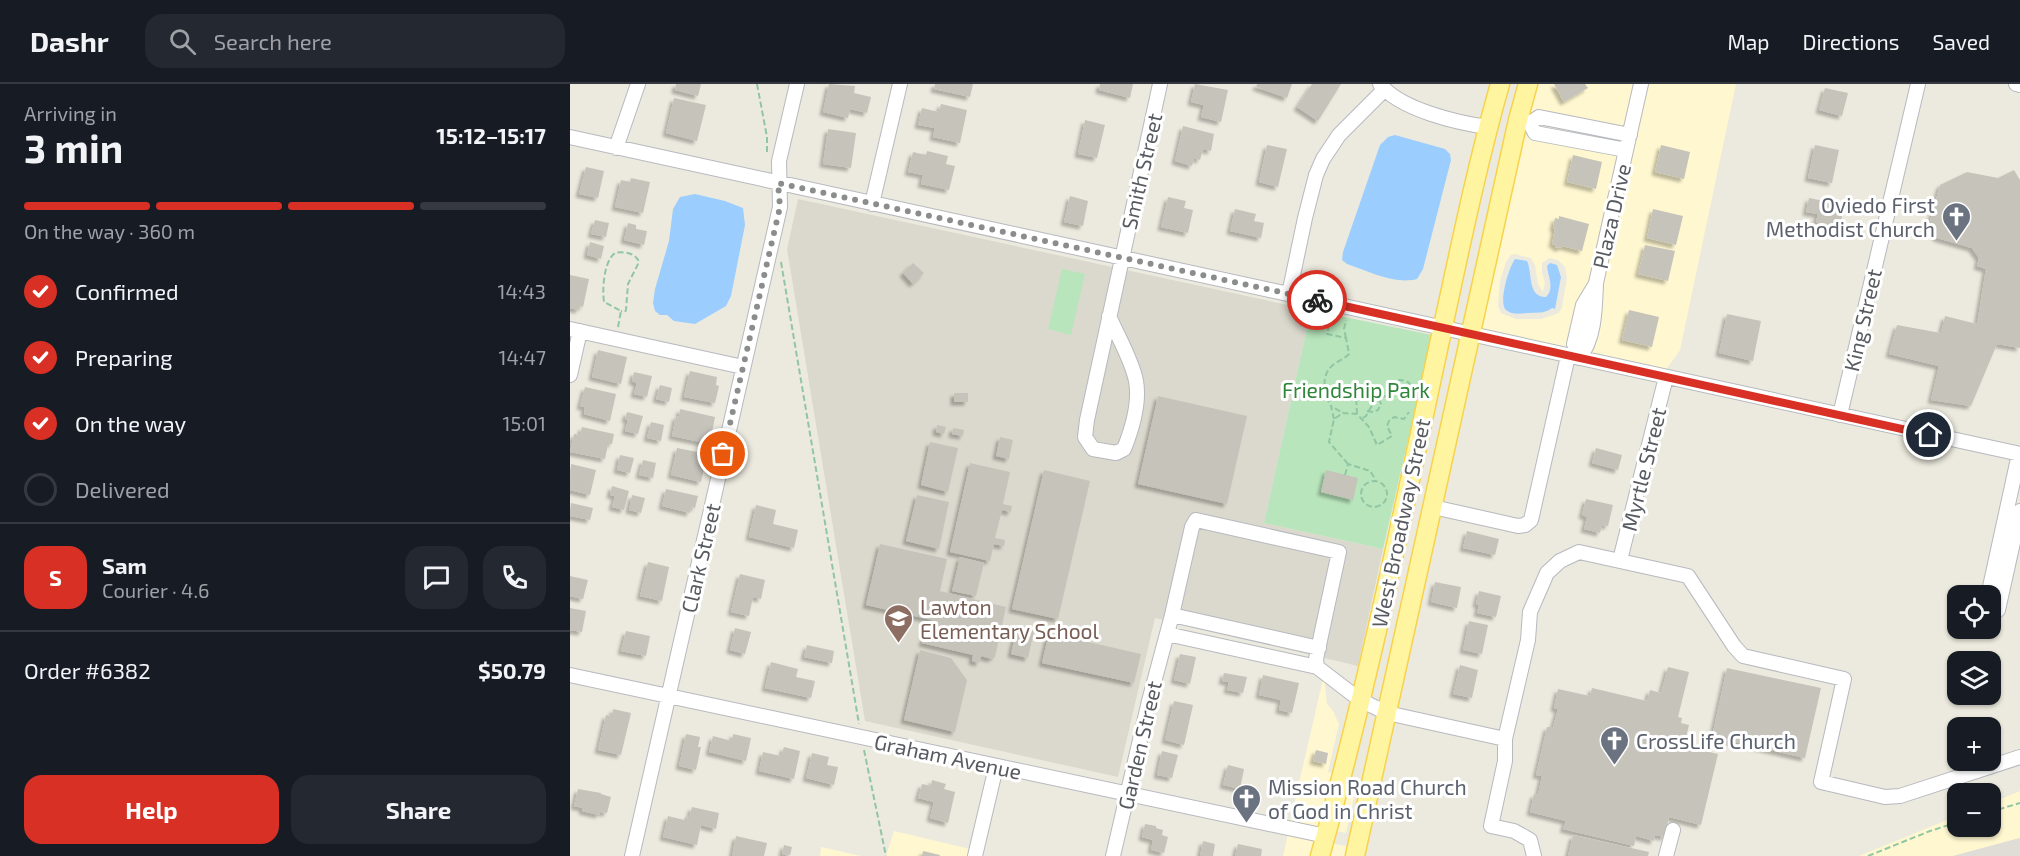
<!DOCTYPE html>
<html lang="en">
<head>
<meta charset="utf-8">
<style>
  body { margin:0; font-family:"Exo 2",sans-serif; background:#242831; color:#f1f3f6; height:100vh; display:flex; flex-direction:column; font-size:22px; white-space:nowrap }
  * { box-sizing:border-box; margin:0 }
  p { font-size:20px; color:#9ea1a6 }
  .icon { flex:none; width:33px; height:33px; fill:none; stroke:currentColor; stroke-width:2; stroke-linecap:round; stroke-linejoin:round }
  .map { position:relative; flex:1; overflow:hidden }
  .side { display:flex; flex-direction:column; background:#171b24; width:570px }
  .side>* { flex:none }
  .controls { position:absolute; left:1377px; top:501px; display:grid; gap:12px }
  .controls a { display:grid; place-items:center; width:54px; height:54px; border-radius:12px; background:#171b24; box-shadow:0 2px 4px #0004; font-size:30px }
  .pin { position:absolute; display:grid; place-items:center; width:51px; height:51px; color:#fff; margin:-26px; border:3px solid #fff; border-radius:50%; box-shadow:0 2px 6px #0007 }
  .courier { position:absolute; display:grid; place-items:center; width:60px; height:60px; margin:-30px; border:4px solid #d93025; border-radius:50%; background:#fff; color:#222; box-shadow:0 2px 8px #0007 }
  .headline em { font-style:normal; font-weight:700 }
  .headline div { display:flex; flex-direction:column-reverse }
  .headline { display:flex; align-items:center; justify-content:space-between; height:102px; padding:0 24px }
  h1 { font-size:39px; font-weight:700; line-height:45px }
  .bar { display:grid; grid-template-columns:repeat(4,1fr); gap:9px 6px; align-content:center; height:72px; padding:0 24px }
  .bar i { height:8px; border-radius:4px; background:#363941 }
  .bar .on { background:#d93025 }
  .bar p { grid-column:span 4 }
  .line { display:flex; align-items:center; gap:15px; padding:0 24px; border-top:2px solid #363941 }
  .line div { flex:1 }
  .round { display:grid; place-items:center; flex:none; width:63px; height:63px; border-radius:18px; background:#242831 }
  ol { padding:0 24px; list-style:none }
  li { display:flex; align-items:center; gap:18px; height:66px }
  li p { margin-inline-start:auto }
  li .icon { padding:6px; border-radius:50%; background:#d93025; color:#fff; stroke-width:4 }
  li:last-child { color:#9ea1a6 }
  li i { width:33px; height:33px; border:3px solid #363941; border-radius:50% }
  .primary-button { display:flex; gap:12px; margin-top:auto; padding:12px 24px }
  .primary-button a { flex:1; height:69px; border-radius:18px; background:#d93025; color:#fff; font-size:24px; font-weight:700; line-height:69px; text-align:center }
  .primary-button a+a { background:#242831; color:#f1f3f6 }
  header { display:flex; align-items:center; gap:36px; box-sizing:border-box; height:84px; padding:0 30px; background:#171b24; border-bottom:2px solid #363941 }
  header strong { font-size:28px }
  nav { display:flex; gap:33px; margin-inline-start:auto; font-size:21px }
  .search { width:420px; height:54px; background:#242831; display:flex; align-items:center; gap:15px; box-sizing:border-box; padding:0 21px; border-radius:18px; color:#9ea1a6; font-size:22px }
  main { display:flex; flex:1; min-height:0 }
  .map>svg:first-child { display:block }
</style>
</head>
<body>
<header>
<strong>Dashr</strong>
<div class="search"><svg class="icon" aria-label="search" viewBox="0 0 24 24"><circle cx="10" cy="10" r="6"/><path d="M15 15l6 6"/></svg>Search here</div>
<nav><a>Map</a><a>Directions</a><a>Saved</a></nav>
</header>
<main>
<section class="side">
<div class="headline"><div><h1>3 min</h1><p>Arriving in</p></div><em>15:12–15:17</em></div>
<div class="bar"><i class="on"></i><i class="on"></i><i class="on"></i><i></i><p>On the way · 360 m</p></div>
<ol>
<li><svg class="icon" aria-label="check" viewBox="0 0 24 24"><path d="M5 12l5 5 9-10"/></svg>Confirmed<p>14:43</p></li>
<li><svg class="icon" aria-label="check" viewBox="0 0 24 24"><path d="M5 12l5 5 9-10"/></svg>Preparing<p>14:47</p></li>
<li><svg class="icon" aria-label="check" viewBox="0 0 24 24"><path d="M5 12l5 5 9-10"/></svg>On the way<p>15:01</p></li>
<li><i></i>Delivered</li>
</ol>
<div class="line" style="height:108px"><b class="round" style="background:#d93025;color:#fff">S</b><div><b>Sam</b><p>Courier · 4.6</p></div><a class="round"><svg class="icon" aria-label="chat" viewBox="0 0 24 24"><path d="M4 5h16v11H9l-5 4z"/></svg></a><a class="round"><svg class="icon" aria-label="phone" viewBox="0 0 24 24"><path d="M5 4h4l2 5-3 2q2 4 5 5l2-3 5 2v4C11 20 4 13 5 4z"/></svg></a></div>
<div class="line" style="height:78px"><div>Order #6382</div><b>$50.79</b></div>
<div class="primary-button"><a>Help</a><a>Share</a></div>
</section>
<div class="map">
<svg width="1450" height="772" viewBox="0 0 1450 772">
  <defs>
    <filter id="shadow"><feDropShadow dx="-3.5" dy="3.5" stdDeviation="1.5" flood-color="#0004"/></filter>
  </defs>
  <rect width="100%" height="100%" fill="#eceade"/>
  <!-- commercial -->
  <path fill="#fff7d0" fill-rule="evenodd" d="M963 0H1064L1054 44 967 27 956 31Z
    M1078 0H1166L1110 266 1095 287 1020 270 1024 265 1032 223 1034 196Z
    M952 50 961 54 1048 70 1019 197 1006 219 998 258 999 266 909 246ZM944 170 961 174 965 181 968 200 973 208 975 199 972 189V179L979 174 988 176 995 183 997 194 992 223 989 229 971 235H946L931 229 928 222 930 197 936 178 941 171Z
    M754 591 757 620 763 627 769 640 758 688 788 695 776 749 720 738Z
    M1450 707V754L1383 772H1289L1387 732 1388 742H1420L1421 719Z
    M324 747 400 765 399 772H316Z
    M718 750 780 763 778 772H713Z
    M251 763 291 772H250Z"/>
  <!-- industrial -->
  <path fill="#dfddd6" d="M1450 754V772H1383L1446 755Z"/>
  <!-- education -->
  <path fill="#dbd9cd" d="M228 115 741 226 694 439 813 465 788 582 585 534 548 693 295 637 217 165Z"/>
  <!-- green -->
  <path fill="#b8e5bb" d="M492 185 515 190 501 251 478 245Z
    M741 226 862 251 813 465 694 439Z"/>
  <!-- water -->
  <path fill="#9bcdff" d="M825 51 875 65 880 70 881 76 853 185 847 195C825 201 798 187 777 180L772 176 773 168 810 61 818 53Z
    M125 110 155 117 173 124 175 141 161 212 156 222 125 240 104 237 97 231H90L85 227 83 219 85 205 99 157 103 125 110 113Z
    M945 175 957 177C963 190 957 213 976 213 985 204 978 193 977 182L980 179 987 181 991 193 985 225 982 224C973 230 970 228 960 229 952 229 943 232 936 226 928 219 939 183 945 175Z"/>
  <!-- building -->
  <path fill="#c6c3bb" filter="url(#shadow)" d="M106 0H131L128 12 105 6Z
    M259 0 285 2 284 9 301 13 297 29 280 25 278 34 253 28Z
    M365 0H403L400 13 364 5Z
    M530 0H563L560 14 529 6Z
    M625 0 658 6 651 38 631 33 634 21 621 18Z
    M687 0H722L717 14 686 3Z
    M742 0H771L748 37 727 23Z
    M984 0H1015L1018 4 994 18Z
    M1255 4 1278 9 1272 32 1249 26Z
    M104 14 136 21 127 57 96 49Z
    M371 20 397 26 390 59 363 53 365 44 348 41 352 24 369 28Z
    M515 36 535 41 527 74 508 70Z
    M613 42 644 50 641 67 633 65 630 76 624 74 622 82 605 77Z
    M258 45 286 49 281 84 253 80Z
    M697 61 717 65 708 103 689 98Z
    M1091 61 1120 68 1114 95 1085 88Z
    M1245 61 1269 66 1262 99 1238 94Z
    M357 67 378 72 376 80 385 82 379 106 351 100 353 91 338 88 343 68 356 71Z
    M1003 71 1032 78 1026 105 997 98Z
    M16 83 34 87 28 114 9 110Z
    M1444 86 1450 96V264L1427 260 1401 322 1361 316 1369 282 1319 270 1327 241 1371 249 1375 232 1407 240 1416 185 1407 182 1409 174 1402 164 1367 154 1359 141 1370 101 1397 88 1428 94Z
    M61 94 80 98 73 129 45 123 51 96 60 98Z
    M500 112 518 117 513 142 494 138Z
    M598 113 616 117 614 124 623 126 618 149 591 143Z
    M1239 114 1274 121 1270 143 1246 138 1248 130 1236 128Z
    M665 125 686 130 684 137 694 139 691 154 660 147Z
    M1083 125 1113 132 1106 161 1077 154Z
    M989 132 1019 140 1012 167 992 162 991 164 985 163 986 161 982 160 985 145 983 144 985 134 989 135Z
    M25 136 39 139 36 153 21 150Z
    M58 139 66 141V145L77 147 74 161 54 156Z
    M20 158 34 162 31 175 17 171Z
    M1075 161 1105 167 1098 197 1068 190Z
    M343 179 354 189 343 200 333 189Z
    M0 191 19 195 13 223 10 222 9 226 0 224Z
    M1059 226 1089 233 1082 263 1052 256Z
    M1157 230 1191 237 1183 277 1149 269Z
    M28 266 57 273 51 300 22 293Z
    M120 287 147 293 146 301 149 302 145 319 114 313Z
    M64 288 82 292 77 313 64 310 67 299 62 297Z
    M90 301 102 304 99 318 86 315Z
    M15 303 46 310 40 337 14 330 15 323 10 322Z
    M384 309H398V318H384Z
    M588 312 677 332 657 420 568 400Z
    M110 325 145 333 141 353 137 352 135 359 102 352 106 332 109 333Z
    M57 328 73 332 68 350 55 347 58 336 55 335Z
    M81 338 94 341 91 357 77 354Z
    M367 341 376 343 374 350 366 348Z
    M12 343 44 350 42 360H38L35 375 0 368 4 350 10 351Z
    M383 344 394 346 393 352 382 350Z
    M430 353 443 356 439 375 426 372Z
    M360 358 388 364 378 408 351 401Z
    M107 364 137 370 131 398 101 391Z
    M1026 364 1052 371 1048 386 1022 379Z
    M50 371 64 374 60 389 47 386Z
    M73 376 86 379 83 394 69 391Z
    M400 379 440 388 433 420 442 422 441 428 432 426 425 454 435 456 434 462 424 460 420 477 380 468Z
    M1 380 26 386 20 411 0 406Z
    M474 386 520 397 488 535 442 525Z
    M756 386 788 394 783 416 751 408Z
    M42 402 59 407 54 426 42 423 45 412 40 411Z
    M96 405 128 412 125 424 121 423 120 429 92 422Z
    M62 411 75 414 71 429 59 426Z
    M347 411 379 418 369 465 336 457Z
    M1016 415 1043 421 1038 442 1032 441 1030 449 1014 445 1017 433 1012 431Z
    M1 419 23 424 20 436 0 432Z
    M186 421 206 426 203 440 228 446 224 464 179 453Z
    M897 447 929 455 925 471 893 464Z
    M310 460 377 475 370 507 436 523 425 573H422V575L411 572 409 579 402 577 403 571 352 559 354 553 358 554 362 536 296 521Z
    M390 473 414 479 406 512 382 507Z
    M78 478 99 483 92 517 70 512Z
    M170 490 195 496 191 515 183 513 179 532 161 528Z
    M0 492 18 496 13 515 0 512Z
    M865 498 891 503 887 524 861 518Z
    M909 507 931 512 926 533 907 529 909 521 906 520Z
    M0 524 16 527 12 548 0 546Z
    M899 537 918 541 912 570 893 566Z
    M447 543 464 547 458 574 441 570Z
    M165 544 181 548 175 570 160 566Z
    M56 547 80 552 76 572 51 567Z
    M479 549 571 570 564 599 472 579Z
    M237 561 264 567 262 579 234 573Z
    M350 566 381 574 397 596 385 648 334 636Z
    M610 570 626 573 620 600 604 596Z
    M201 578 228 585 226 593 245 597 241 614 195 604Z
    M890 581 908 586 902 614 883 610Z
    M1098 583 1119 588 1108 633 1112 634 1111 639 1119 641 1114 662 1148 670 1131 741 1099 733 1095 753 1085 751 1084 757 1066 752 1064 762 993 745 996 737 960 728 964 710 968 711 972 692 966 691 977 643H983L988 625 984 624 988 605 1020 612 1022 604 1077 617 1080 606 1091 609Z
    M1157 584 1251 604 1235 674 1142 653Z
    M654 589 677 593 673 609 657 606 659 598 652 597Z
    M693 591 729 599 722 629 709 626 711 616 689 611Z
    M604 617 623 621 614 661 595 656Z
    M43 625 61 629 51 671 28 666 36 631 42 632Z
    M116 650 130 653 128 663H131L126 686 109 682Z
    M163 650 181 654 176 677 139 668 143 652 162 657Z
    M214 663 230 667 224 695 189 687 193 668 211 672Z
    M746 666 758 669 756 680 743 677Z
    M592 667 608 671 602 694 587 691Z
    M242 669 259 673 257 681 268 683 264 701 236 694Z
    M658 681 674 685 670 705 653 701Z
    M362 696 376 700 374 705 385 708 378 739 360 734 364 718 348 714 352 700 361 702Z
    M8 705 31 709V710L41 713 37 729 30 728 29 731 12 727 13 724 4 722Z
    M122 723 149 729 146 745 131 741 127 761 93 753 98 732 114 736 115 733 119 734Z
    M575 740 586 742V744L593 746 592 751 598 753 594 769 581 766 583 756 572 753Z
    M1003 751 1079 768 1078 772H998Z
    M166 752 197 759 194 772H162Z
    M633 757 645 760 643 772H630Z
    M668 760 692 765 691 772H665Z
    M214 761 222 763 220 771 212 770Z
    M353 767 370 771V772H352Z"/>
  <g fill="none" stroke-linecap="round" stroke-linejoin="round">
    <defs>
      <path id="minor" d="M810 0C829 25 887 39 918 43
        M1446 0 1450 1
        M948 36 960 39 965 49 1056 66
        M960 39 969 33 1060 51
        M0 53 1450 370
        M46 64 68 0
        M302 120 330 0
        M719 210 735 134 746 91 753 75 769 51 814 6
        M539 232C547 251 562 276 566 297 570 319 562 345 554 365L546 369 523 365 515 353 517 336 590 0
        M0 245 173 283
        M1009 274C1025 255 1025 224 1026 199L1071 0
        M1009 274 1004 260 1013 221 1025 201
        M0 291 10 247
        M1270 331 1348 0
        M863 423 948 442 955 441 961 436 998 272
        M1050 476 1096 293
        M1418 512 1449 370
        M1420 523 1428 526 1450 427
        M602 531 749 564
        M597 550 747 583 790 616 817 629 935 655 958 556 960 528 977 489 990 477 1009 468 1118 492 1164 562 1173 572 1274 595 1251 698 1315 713 1330 712 1450 673
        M0 591 756 752
        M935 655V677L921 742 944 747 960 756 964 772
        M62 772 210 123 209 77 227 0
        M405 772 426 683
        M543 772 579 617 602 531 622 443 626 436 769 468 746 575 747 583
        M1096 772 1103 746"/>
      <path id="major" d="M750 772C799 599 834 422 872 247 890 164 907 81 930 0
        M785 772 948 36 958 0"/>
    </defs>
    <!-- minor casing -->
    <use href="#minor" stroke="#b6b9be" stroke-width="16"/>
    <!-- major casing -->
    <use href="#major" stroke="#f7d24b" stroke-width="21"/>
    <!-- path -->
    <path stroke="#91c6a4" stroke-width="2" stroke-dasharray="6 3" stroke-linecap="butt" d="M187 0 197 53V71
      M211 178 289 640
      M761 232 757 250 776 254 779 270C774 275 768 277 763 281 750 291 754 311 761 322
      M48 243 51 227 34 218C32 204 34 177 45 169 53 167 66 169 69 178L58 200 56 226 55 228 51 227
      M776 254 774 245 776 236
      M797 327 803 328 808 326 811 320 809 315
      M787 330 786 312 794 304 809 306 817 311 829 296C837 296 840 298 843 305
      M793 334 796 332 804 318 817 311
      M764 335 761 322 773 329
      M778 380 759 358 764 335 773 329 787 330 799 343 807 361 822 352 817 342 819 337 824 333 834 335 839 328
      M775 391 778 380 800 387 806 396
      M791 410a13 13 0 1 1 26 0a13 13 0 1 1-26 0Z
      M294 666 316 772
      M1420 728 1450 719
      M1298 772 1360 747 1388 738"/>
    <!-- minor -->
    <use href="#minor" stroke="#fff" stroke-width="14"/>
    <!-- major -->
    <use href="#major" stroke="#fff5a0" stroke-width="18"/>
  </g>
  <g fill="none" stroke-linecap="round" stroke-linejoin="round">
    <!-- done -->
    <path stroke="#8b8d8c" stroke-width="6" stroke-dasharray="0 10.8" d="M153 370 210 123 208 99 747 216"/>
    <!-- route -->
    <path stroke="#d93025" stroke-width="8" d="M747 216 1359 351"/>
  </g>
  <!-- icons -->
  <defs>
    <symbol id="church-pin" viewBox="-11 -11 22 30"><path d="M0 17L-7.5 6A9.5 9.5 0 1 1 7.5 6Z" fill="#6b7280" stroke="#fff"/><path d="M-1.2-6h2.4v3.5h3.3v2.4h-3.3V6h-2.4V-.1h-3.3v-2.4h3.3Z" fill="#fff"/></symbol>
    <symbol id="school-pin" viewBox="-11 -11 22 30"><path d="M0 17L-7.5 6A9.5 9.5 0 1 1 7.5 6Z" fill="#8d6e63" stroke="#fff"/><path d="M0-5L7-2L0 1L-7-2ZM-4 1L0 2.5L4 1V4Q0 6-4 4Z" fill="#fff"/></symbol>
  </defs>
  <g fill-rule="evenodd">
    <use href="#church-pin" x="1370" y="116" width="33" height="45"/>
    <use href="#school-pin" x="312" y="518" width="33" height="45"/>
    <use href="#church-pin" x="1028" y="640" width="33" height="45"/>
    <use href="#church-pin" x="660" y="698" width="33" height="45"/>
  </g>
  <g text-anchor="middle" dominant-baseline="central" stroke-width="6" stroke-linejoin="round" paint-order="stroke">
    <!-- street labels -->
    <g font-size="21" fill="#575b60" stroke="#fff">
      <text transform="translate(571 87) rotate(-77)">Smith Street</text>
      <text transform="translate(1041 132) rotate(-77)">Plaza Drive</text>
      <text transform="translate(1292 236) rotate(-77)">King Street</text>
      <text transform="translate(1073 385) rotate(-76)">Myrtle Street</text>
      <text transform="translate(830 439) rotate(-78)">West Broadway Street</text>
      <text transform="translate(130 474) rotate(-77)">Clark Street</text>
      <text transform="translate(569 661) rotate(-77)">Garden Street</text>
      <text transform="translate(378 672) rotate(12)">Graham Avenue</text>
    </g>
    <!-- worship labels -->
    <g font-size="21" fill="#5b616d" stroke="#fff" text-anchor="start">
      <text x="1365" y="120" text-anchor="end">Oviedo First<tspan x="1365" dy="24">Methodist Church</tspan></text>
      <text x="1066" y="656">CrossLife Church</text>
      <text x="698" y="702">Mission Road Church<tspan x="698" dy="24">of God in Christ</tspan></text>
    </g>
    <!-- park labels -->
    <g font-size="21" fill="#30863a" stroke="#fff">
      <text x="786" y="305">Friendship Park</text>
    </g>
    <!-- education labels -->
    <g font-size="21" fill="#785e54" stroke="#fff" text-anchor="start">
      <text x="350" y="522">Lawton<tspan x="350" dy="24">Elementary School</tspan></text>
    </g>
  </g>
</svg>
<div class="controls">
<a><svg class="icon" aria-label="locate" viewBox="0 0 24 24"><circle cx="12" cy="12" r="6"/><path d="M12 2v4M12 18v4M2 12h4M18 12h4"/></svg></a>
<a><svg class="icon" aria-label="layers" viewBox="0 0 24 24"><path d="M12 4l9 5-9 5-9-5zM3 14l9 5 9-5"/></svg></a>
<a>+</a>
<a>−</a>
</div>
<div class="pin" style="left:153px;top:370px;background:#ea580c"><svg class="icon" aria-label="bag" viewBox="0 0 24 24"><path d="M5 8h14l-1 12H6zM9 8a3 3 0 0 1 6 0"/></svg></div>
<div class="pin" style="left:1359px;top:351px;background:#1f2937"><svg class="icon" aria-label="home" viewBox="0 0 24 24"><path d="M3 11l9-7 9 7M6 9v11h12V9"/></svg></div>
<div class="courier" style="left:747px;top:216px"><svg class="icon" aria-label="bike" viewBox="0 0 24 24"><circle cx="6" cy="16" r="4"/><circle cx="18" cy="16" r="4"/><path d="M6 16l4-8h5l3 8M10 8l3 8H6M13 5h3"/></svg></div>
</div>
</main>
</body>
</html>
